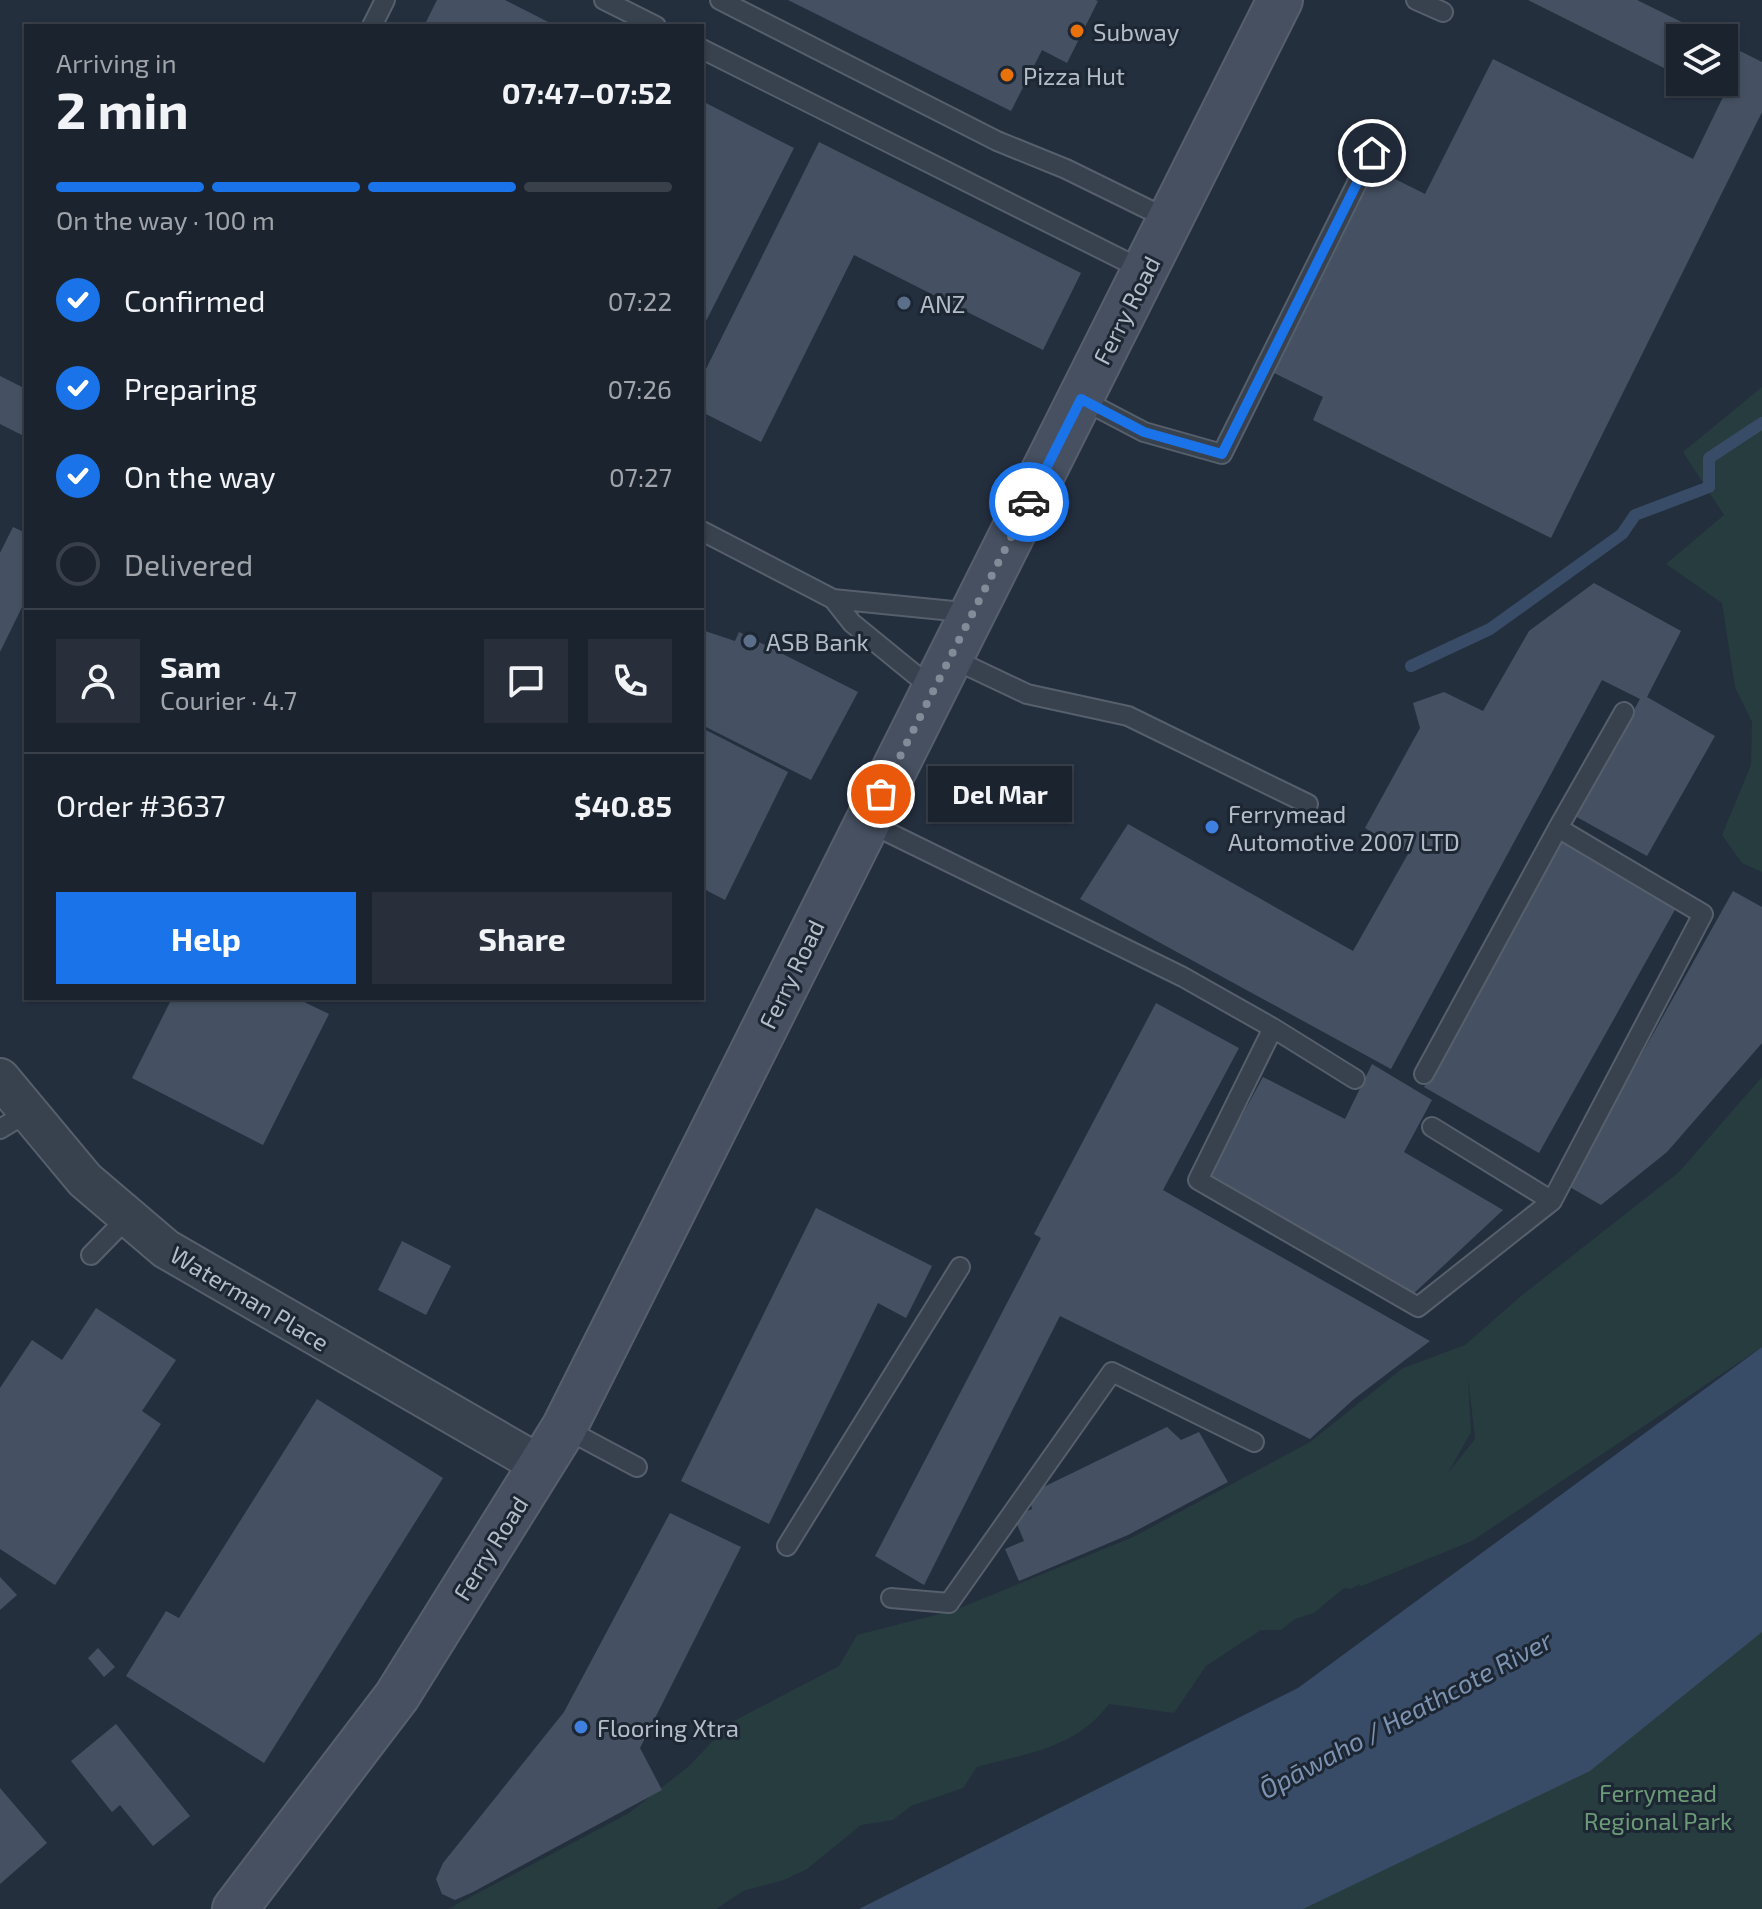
<!DOCTYPE html>
<html lang="en">
<head>
<meta charset="utf-8">
<style>
  body { margin:0; font-family:"Exo 2",sans-serif; background:#282f3a; color:#f1f3f6; height:100vh; display:flex; flex-direction:column; font-size:30px; white-space:nowrap }
  * { box-sizing:border-box; margin:0 }
  p { font-size:26px; color:#a0a4aa }
  .icon { flex:none; width:44px; height:44px; fill:none; stroke:currentColor; stroke-width:2; stroke-linecap:round; stroke-linejoin:round }
  .map { position:relative; flex:1; overflow:hidden }
  .details { position:absolute; left:24px; top:24px; width:680px; height:976px; display:flex; flex-direction:column; background:#1b232e; border-radius:0px; box-shadow:0 2px 6px #0004,0 0 0 2px #39404a }
  .details>* { flex:none }
  .buttons { position:absolute; left:1666px; top:24px; display:grid; gap:16px }
  .buttons a { display:grid; place-items:center; width:72px; height:72px; border-radius:0px; background:#1b232e; box-shadow:0 2px 6px #0004,0 0 0 2px #39404a; font-size:40px }
  .pin { position:absolute; display:grid; place-items:center; width:68px; height:68px; color:#fff; margin:-34px; border:4px solid #fff; border-radius:50%; box-shadow:0 2px 8px #0007 }
  .courier { position:absolute; display:grid; place-items:center; width:80px; height:80px; margin:-40px; border:6px solid #1a73e8; border-radius:50%; background:#fff; color:#222; box-shadow:0 2px 10px #0007 }
  .bubble { position:absolute; height:56px; border-radius:0px; background:#1b232e; box-shadow:0 2px 6px #0004,0 0 0 2px #39404a; font-size:26px; font-weight:700; line-height:56px; text-align:center }
  .headline em { font-style:normal; font-weight:700 }
  .headline div { display:flex; flex-direction:column-reverse }
  .headline { display:flex; align-items:center; justify-content:space-between; height:136px; padding:0 32px }
  h1 { font-size:52px; font-weight:700; line-height:60px }
  .bar { display:grid; grid-template-columns:repeat(4,1fr); gap:12px 8px; align-content:center; height:96px; padding:0 32px }
  .bar i { height:10px; border-radius:6px; background:#39404a }
  .bar .active { background:#1a73e8 }
  .bar p { grid-column:span 4 }
  .line { display:flex; align-items:center; gap:20px; padding:0 32px; border-top:2px solid #39404a }
  .line div { flex:1 }
  .round { display:grid; place-items:center; flex:none; width:84px; height:84px; border-radius:0px; background:#282f3a }
  ol { padding:0 32px; list-style:none }
  li { display:flex; align-items:center; gap:24px; height:88px }
  li p { margin-inline-start:auto }
  li .icon { padding:8px; border-radius:50%; background:#1a73e8; color:#fff; stroke-width:4 }
  li:last-child { color:#a0a4aa }
  li i { width:44px; height:44px; border:4px solid #39404a; border-radius:50% }
  .action { display:flex; gap:16px; margin-top:auto; padding:16px 32px }
  .action a { flex:1; height:92px; border-radius:0px; background:#1a73e8; color:#fff; font-size:32px; font-weight:700; line-height:92px; text-align:center }
  .action a+a { background:#282f3a; color:#f1f3f6 }
  .map>svg:first-child { display:block }
</style>
</head>
<body>
<div class="map">
<svg width="1762" height="1909" viewBox="0 0 1762 1909">
  <rect width="100%" height="100%" fill="#242f3e"/>
  <!-- green -->
  <path fill="#263c3f" fill-rule="evenodd" d="M1762 387V872L1742 863 1722 835 1751 765 1752 722 1735 687 1722 603 1666 564 1724 515 1683 452Z
    M1762 1077V1347L1472 1541 1359 1587 1360 1584 1351 1589 1344 1588 1314 1613 1295 1619 1281 1630H1261L1206 1666 1174 1713 1109 1704C1076 1748 1028 1753 977 1767L963 1788 911 1806 893 1820 861 1825 807 1869 784 1880 743 1891 716 1909H448L629 1813 689 1766 730 1723 839 1666 857 1635 955 1610 1133 1537 1310 1442 1403 1368 1465 1345 1521 1296 1679 1172ZM1468 1377 1475 1439 1448 1473 1471 1432Z
    M1762 1581V1909H1193Z"/>
  <!-- water -->
  <path fill="#394c67" d="M1762 1347V1632L1590 1771 1303 1909H859L1298 1688Z"/>
  <g fill="none" stroke-linecap="round" stroke-linejoin="round">
    <!-- stream -->
    <path stroke="#394c67" stroke-width="12" d="M1411 666 1490 629 1622 534 1635 515 1709 487V458L1762 423"/>
  </g>
  <!-- building -->
  <path fill="#455162" d="M437 0H505L556 26H424Z
    M788 0H1095L1098 1 1067 63 1042 50 1011 111Z
    M1528 0H1637L1714 38H1680V76Z
    M1724 43 1762 62V112L1551 538 1313 420 1323 397 1272 372 1373 168 1425 194 1493 59 1693 159 1723 97 1693 82H1724Z
    M702 101 794 148 702 329Z
    M819 142 1081 273 1043 350 854 255 761 442 702 412V377Z
    M0 376 26 389V437L0 424Z
    M13 527 26 533V599L0 652V553Z
    M1594 583 1681 631 1647 697 1715 736 1647 856 1575 816 1640 699 1602 680 1391 1069 1080 899 1128 824 1353 951 1408 854 1365 828 1420 728 1413 703 1444 692 1483 711 1529 631Z
    M702 630 735 641 739 632 858 692 811 780 702 725Z
    M702 728 788 772 725 900 702 888Z
    M1562 841 1677 906 1539 1153 1424 1087Z
    M1733 891 1762 907V1043L1667 1152 1601 1205 1568 1186Z
    M172 998H296L329 1014 263 1145 132 1078Z
    M1156 1003 1239 1048 1163 1190 1430 1341 1354 1399 1310 1439 1060 1316 924 1585 875 1556 1041 1238 1034 1234Z
    M1372 1064 1432 1100 1404 1152 1503 1210 1410 1297 1205 1183 1263 1077 1345 1119Z
    M816 1208 932 1266 906 1318 878 1303 769 1524 681 1481Z
    M402 1241 451 1266 426 1315 378 1290Z
    M96 1308 176 1360 142 1411 161 1424 55 1585 0 1549V1388L32 1340 62 1360Z
    M317 1399 443 1478 264 1763 126 1676 166 1611 179 1618Z
    M1167 1427 1181 1440 1199 1432 1228 1482 1128 1535 1019 1581 1005 1549 1024 1541 1014 1517 1032 1509 1029 1494Z
    M670 1513 741 1547 640 1748 662 1790 473 1892 455 1900 442 1894 436 1879 443 1863 564 1712Z
    M0 1577 17 1595 0 1610Z
    M98 1648 115 1667 104 1677 88 1658Z
    M116 1724 190 1816 153 1846 120 1805 112 1812 71 1761Z
    M0 1788 47 1843 0 1884Z"/>
  <g fill="none" stroke-linecap="round" stroke-linejoin="round">
    <defs>
      <path id="service" d="M604 0 656 26
        M720 0 997 141 1066 169 1170 220
        M1416 0 1443 12
        M372 26 385 0
        M702 49 1145 271
        M1081 399 1144 432 1222 454 1372 153
        M702 531 833 599 852 623 934 690
        M833 599 973 613
        M951 658 1027 694 1128 716 1308 804
        M867 822 1183 977 1273 1028 1198 1180 1418 1307 1552 1201 1703 914 1558 828 1624 712
        M1273 1028 1355 1079
        M1424 1074 1558 828
        M1432 1127 1552 1201
        M0 1129 28 1112
        M91 1255 128 1217
        M564 1428 637 1467
        M787 1546 960 1267
        M891 1598 949 1603 1112 1372 1254 1442"/>
      <path id="minor" d="M0 1078 85 1180 166 1249 542 1466"/>
      <path id="secondary" d="M235 1909 397 1696 564 1428 1280 0"/>
    </defs>
    <!-- service casing -->
    <use href="#service" stroke="#565f6c" stroke-width="22"/>
    <!-- minor casing -->
    <use href="#minor" stroke="#565f6c" stroke-width="42"/>
    <!-- secondary casing -->
    <use href="#secondary" stroke="#565f6c" stroke-width="48"/>
    <!-- service -->
    <use href="#service" stroke="#38414e" stroke-width="18"/>
    <!-- minor -->
    <use href="#minor" stroke="#38414e" stroke-width="38"/>
    <!-- secondary -->
    <use href="#secondary" stroke="#465061" stroke-width="44"/>
  </g>
  <g fill="none" stroke-linecap="round" stroke-linejoin="round">
    <!-- done -->
    <path stroke="#828b98" stroke-width="8" stroke-dasharray="0 14.4" d="M881 794 1029 502"/>
    <!-- route -->
    <path stroke="#1a73e8" stroke-width="10" d="M1029 502 1081 399 1144 432 1222 454 1372 153"/>
  </g>
  <!-- markers -->
  <g fill="#e8710a" stroke="#1d2633" stroke-width="3">
    <circle cx="1077" cy="31" r="8"/>
    <circle cx="1007" cy="75" r="8"/>
  </g>
  <g fill="#5c6f8a" stroke="#1d2633" stroke-width="3">
    <circle cx="904" cy="303" r="8"/>
    <circle cx="750" cy="641" r="8"/>
  </g>
  <g fill="#3f7fe0" stroke="#1d2633" stroke-width="3">
    <circle cx="1212" cy="827" r="8"/>
    <circle cx="581" cy="1727" r="8"/>
  </g>
  <g text-anchor="middle" dominant-baseline="central" stroke-width="6" stroke-linejoin="round" paint-order="stroke">
    <!-- poi labels -->
    <g font-size="24" fill="#b4bcc9" stroke="#1d2633" text-anchor="start">
      <text x="1093" y="31">Subway</text>
      <text x="1023" y="75">Pizza Hut</text>
      <text x="920" y="303">ANZ</text>
      <text x="766" y="641">ASB Bank</text>
      <text x="1228" y="813">Ferrymead<tspan x="1228" dy="28">Automotive 2007 LTD</tspan></text>
      <text x="597" y="1727">Flooring Xtra</text>
    </g>
    <!-- street labels -->
    <g font-size="24" fill="#b4bcc9" stroke="#1d2633">
      <text transform="translate(1126 310) rotate(-63)">Ferry Road</text>
      <text transform="translate(791 974) rotate(-64)">Ferry Road</text>
      <text transform="translate(250 1298) rotate(31)">Waterman Place</text>
      <text transform="translate(490 1548) rotate(-58)">Ferry Road</text>
    </g>
    <!-- park labels -->
    <g font-size="24" fill="#6b9a76" stroke="#1d2633">
      <text x="1658" y="1792">Ferrymead<tspan x="1658" dy="28">Regional Park</tspan></text>
    </g>
    <!-- water labels -->
    <g font-size="26" font-style="italic" fill="#7c92b1" stroke="#1d2633">
      <text transform="translate(1405 1714) rotate(-28)">Ōpāwaho / Heathcote River</text>
    </g>
  </g>
</svg>
<div class="buttons">
<a><svg class="icon" aria-label="layers" viewBox="0 0 24 24"><path d="M12 4l9 5-9 5-9-5zM3 14l9 5 9-5"/></svg></a>
</div>
<div class="pin" style="left:881px;top:794px;background:#ea580c"><svg class="icon" aria-label="bag" viewBox="0 0 24 24"><path d="M5 8h14l-1 12H6zM9 8a3 3 0 0 1 6 0"/></svg></div>
<div class="pin" style="left:1372px;top:153px;background:#1f2937"><svg class="icon" aria-label="home" viewBox="0 0 24 24"><path d="M3 11l9-7 9 7M6 9v11h12V9"/></svg></div>
<div class="courier" style="left:1029px;top:502px"><svg class="icon" aria-label="car" viewBox="0 0 24 24"><path d="M5 17H2v-5l4-1 3-4h7l3 4 3 1v5h-3M9 17h6M6 11h13"/><circle cx="7" cy="17" r="2"/><circle cx="17" cy="17" r="2"/></svg></div>
<div class="bubble" style="left:928px;top:766px;width:144px">Del Mar</div>
<section class="details">
<div class="headline"><div><h1>2 min</h1><p>Arriving in</p></div><em>07:47–07:52</em></div>
<div class="bar"><i class="active"></i><i class="active"></i><i class="active"></i><i></i><p>On the way · 100 m</p></div>
<ol>
<li><svg class="icon" aria-label="check" viewBox="0 0 24 24"><path d="M5 12l5 5 9-10"/></svg>Confirmed<p>07:22</p></li>
<li><svg class="icon" aria-label="check" viewBox="0 0 24 24"><path d="M5 12l5 5 9-10"/></svg>Preparing<p>07:26</p></li>
<li><svg class="icon" aria-label="check" viewBox="0 0 24 24"><path d="M5 12l5 5 9-10"/></svg>On the way<p>07:27</p></li>
<li><i></i>Delivered</li>
</ol>
<div class="line" style="height:144px"><a class="round"><svg class="icon" aria-label="person" viewBox="0 0 24 24"><circle cx="12" cy="8" r="4"/><path d="M4 21q1-7 8-7t8 7"/></svg></a><div><b>Sam</b><p>Courier · 4.7</p></div><a class="round"><svg class="icon" aria-label="chat" viewBox="0 0 24 24"><path d="M4 5h16v11H9l-5 4z"/></svg></a><a class="round"><svg class="icon" aria-label="phone" viewBox="0 0 24 24"><path d="M5 4h4l2 5-3 2q2 4 5 5l2-3 5 2v4C11 20 4 13 5 4z"/></svg></a></div>
<div class="line" style="height:104px"><div>Order #3637</div><b>$40.85</b></div>
<div class="action"><a>Help</a><a>Share</a></div>
</section>
</div>
</body>
</html>
